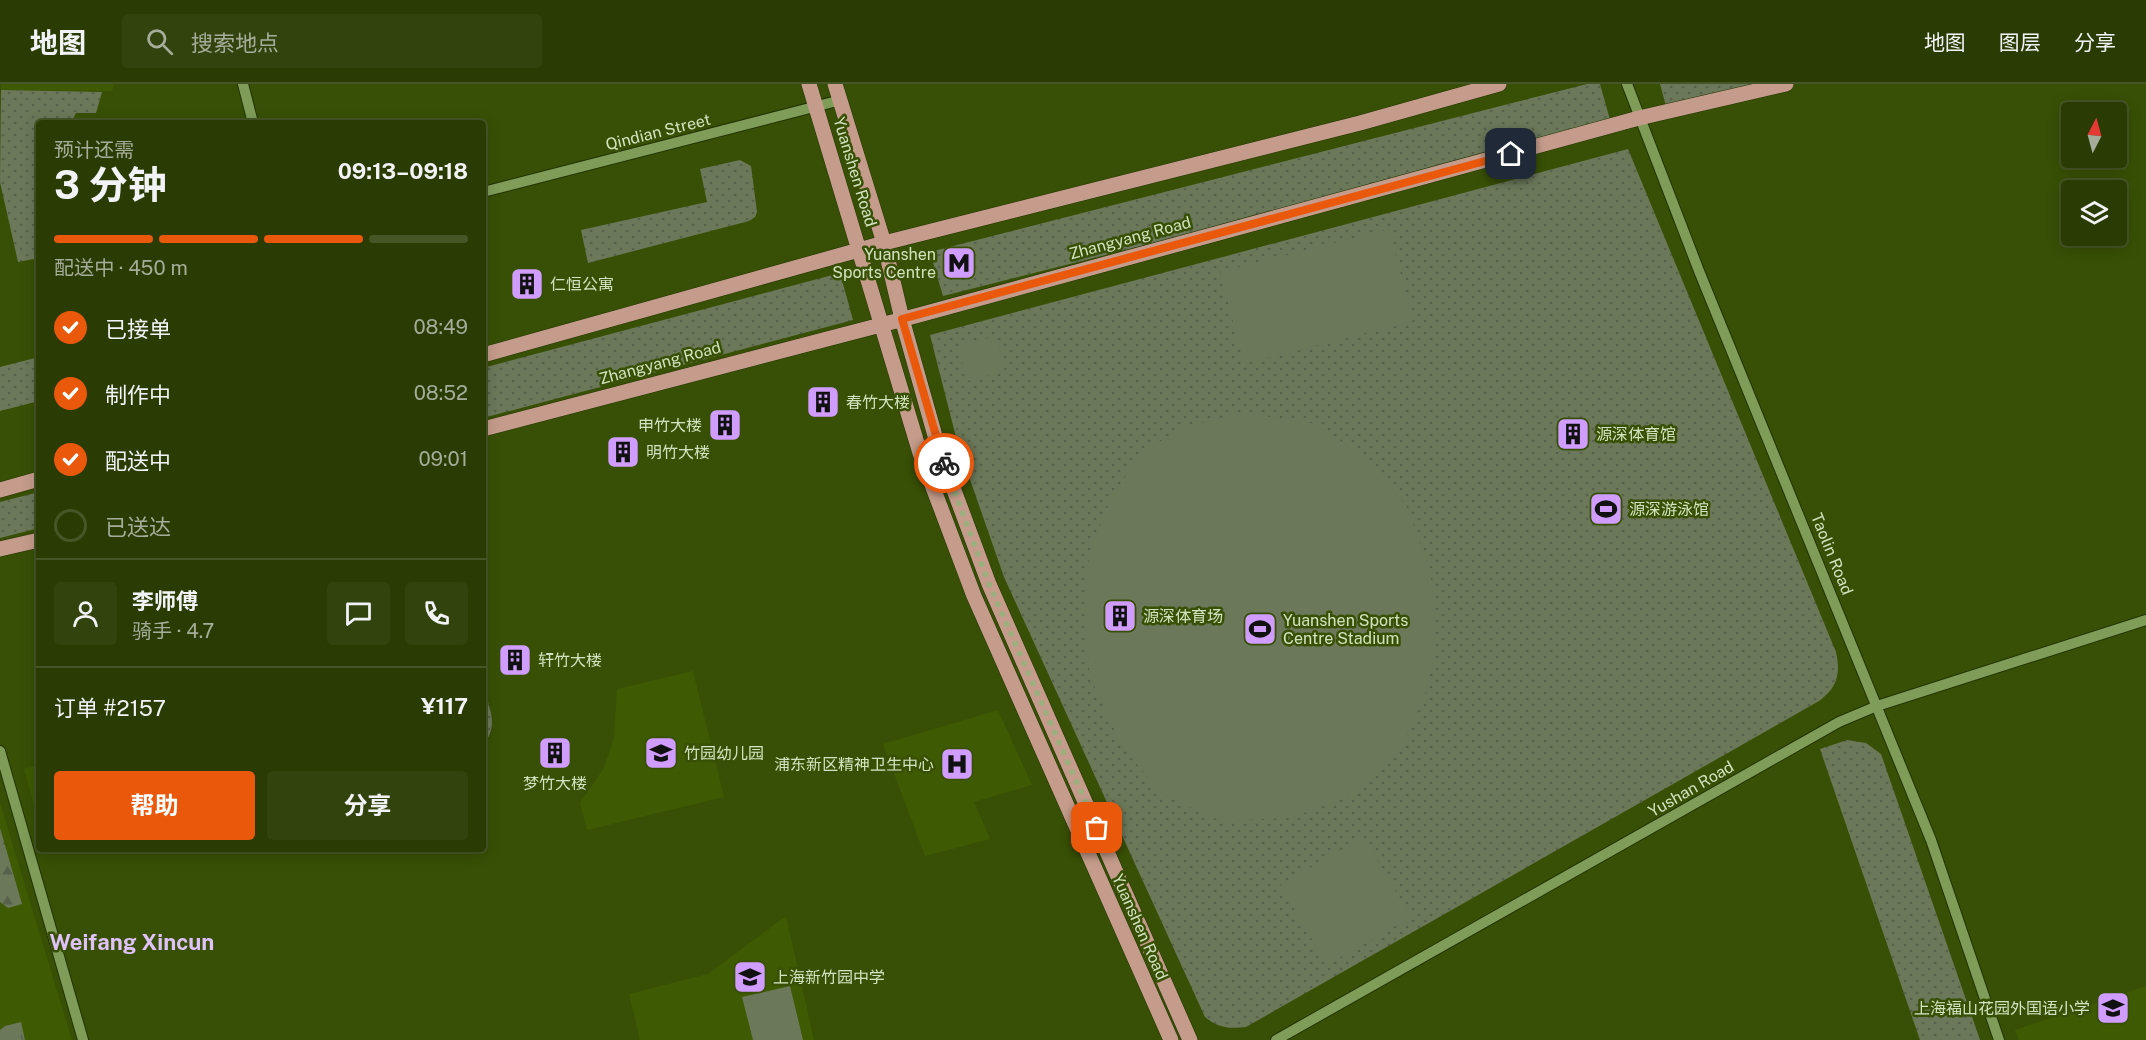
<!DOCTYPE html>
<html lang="zh">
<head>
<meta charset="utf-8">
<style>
  body { margin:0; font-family:"Public Sans","Noto Sans SC",sans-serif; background:#32430e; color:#f1f3f6; height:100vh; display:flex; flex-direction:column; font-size:22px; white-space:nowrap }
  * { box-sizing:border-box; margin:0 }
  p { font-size:20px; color:#a5ad9a }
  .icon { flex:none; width:33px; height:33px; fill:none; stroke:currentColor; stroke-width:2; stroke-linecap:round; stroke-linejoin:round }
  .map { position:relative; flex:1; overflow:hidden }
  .drawer { position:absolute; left:36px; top:36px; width:450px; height:732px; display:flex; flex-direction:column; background:#2a3c04; border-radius:6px; box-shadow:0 3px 15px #0003,0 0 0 2px #465626 }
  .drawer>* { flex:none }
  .needle { width:39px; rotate:6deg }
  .fabs { position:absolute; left:2061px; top:18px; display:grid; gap:12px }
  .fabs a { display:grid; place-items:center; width:66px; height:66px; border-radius:6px; background:#2a3c04; box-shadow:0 3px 15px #0003,0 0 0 2px #465626; font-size:30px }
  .pin { position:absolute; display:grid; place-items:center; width:51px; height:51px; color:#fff; margin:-26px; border-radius:12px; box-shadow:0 3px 9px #0006 }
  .courier { position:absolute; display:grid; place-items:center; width:60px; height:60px; margin:-30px; border:4px solid #ea580c; border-radius:50%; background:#fff; color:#222; box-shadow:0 2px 8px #0007 }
  .overview em { font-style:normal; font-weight:700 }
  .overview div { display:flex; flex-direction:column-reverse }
  .overview { display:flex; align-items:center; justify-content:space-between; height:102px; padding:0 18px }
  h1 { font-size:39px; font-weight:700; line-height:45px }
  .bar { display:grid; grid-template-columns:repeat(4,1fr); gap:9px 6px; align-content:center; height:72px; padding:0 18px }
  .bar i { height:8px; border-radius:4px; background:#465626 }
  .bar .current { background:#ea580c }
  .bar p { grid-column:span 4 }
  .line { display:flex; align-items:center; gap:15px; padding:0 18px; border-top:2px solid #465626 }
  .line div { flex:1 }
  .round { display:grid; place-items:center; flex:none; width:63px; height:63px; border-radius:6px; background:#32430e }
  ol { padding:0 18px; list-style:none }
  li { display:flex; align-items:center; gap:18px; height:66px }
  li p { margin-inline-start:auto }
  li .icon { padding:6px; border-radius:50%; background:#ea580c; color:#fff; stroke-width:4 }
  li:last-child { color:#a5ad9a }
  li i { width:33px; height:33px; border:3px solid #465626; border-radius:50% }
  .cta { display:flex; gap:12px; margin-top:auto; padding:12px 18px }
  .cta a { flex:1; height:69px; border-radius:6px; background:#ea580c; color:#fff; font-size:24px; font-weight:700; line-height:69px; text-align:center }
  .cta a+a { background:#32430e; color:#f1f3f6 }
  header { display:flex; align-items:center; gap:36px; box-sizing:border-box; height:84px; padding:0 30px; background:#2a3c04; border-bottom:2px solid #465626 }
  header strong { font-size:28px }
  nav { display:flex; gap:33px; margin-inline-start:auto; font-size:21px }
  .search { width:420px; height:54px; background:#32430e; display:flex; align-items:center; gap:15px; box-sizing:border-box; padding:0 21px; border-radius:6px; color:#a5ad9a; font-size:22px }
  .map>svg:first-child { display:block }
</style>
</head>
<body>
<header>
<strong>地图</strong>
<div class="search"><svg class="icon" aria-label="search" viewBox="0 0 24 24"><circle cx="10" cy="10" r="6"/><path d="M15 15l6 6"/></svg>搜索地点</div>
<nav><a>地图</a><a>图层</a><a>分享</a></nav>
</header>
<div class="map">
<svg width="2146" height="956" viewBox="0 0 2146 956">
  <defs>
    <pattern id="grass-tufts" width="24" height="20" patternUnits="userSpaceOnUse" patternTransform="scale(1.5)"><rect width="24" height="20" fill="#6b795a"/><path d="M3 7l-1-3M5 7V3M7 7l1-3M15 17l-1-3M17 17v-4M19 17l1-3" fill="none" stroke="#57614b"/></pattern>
    <pattern id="forest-firs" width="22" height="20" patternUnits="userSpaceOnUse" patternTransform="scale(1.5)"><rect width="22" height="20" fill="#6b795a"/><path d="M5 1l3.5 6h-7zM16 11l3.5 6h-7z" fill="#57614b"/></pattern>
    <pattern id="park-dots" width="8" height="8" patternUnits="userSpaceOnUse" patternTransform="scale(1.5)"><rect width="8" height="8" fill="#6b795a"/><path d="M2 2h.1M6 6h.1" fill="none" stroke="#57614b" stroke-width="1.8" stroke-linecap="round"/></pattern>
  </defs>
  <rect width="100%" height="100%" fill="#385005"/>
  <!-- built -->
  <path fill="#3e5a02" d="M1 0H114L112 7 1 6Z
    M693 587 724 713 587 746 580 719 604 684 614 653 617 605Z
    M998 626 1032 701 974 718 990 755 925 772 883 660Z
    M39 681V740L24 685Z
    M0 719 72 956H0Z
    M786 832 814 956H640L629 910 708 890Z
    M2146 902V956H2019L2015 946Z"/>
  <!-- grass -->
  <path fill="url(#grass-tufts)" d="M21 938 25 956H0V946L5 942Z"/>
  <!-- forest -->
  <path fill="url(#forest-firs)" d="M0 744 22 820 8 824 0 818Z"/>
  <!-- park -->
  <path fill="url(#park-dots)" d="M1587 0H1600L1612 43 943 212 930 168Z
    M1660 0H1755L1666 22Z
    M1 6 102 8 96 29H76L71 39H39V174L18 178 0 98Z
    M1628 65 1836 568C1841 590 1837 604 1819 617L1246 943C1230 945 1218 944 1205 933L1004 493 958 361 930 251Z
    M740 76 751 82 757 128 755 133 749 137 588 179 581 146 707 118 700 85Z
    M840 189 853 236 483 334V284Z
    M39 273V317L0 327V283Z
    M39 408V444L0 454V418Z
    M483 605C490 623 499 644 483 660Z
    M1847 656 1866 659 1881 670 1980 956H1920L1820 665Z"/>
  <!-- pitch -->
  <path fill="#6b795a" d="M1389 145 1413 237 1244 280 1220 188Z
    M996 252 1005 287 967 297 958 262Z
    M1244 329 1311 339 1371 376 1408 425 1431 491 1436 562 1426 608 1407 653 1360 707 1291 734 1221 737 1162 711 1122 662 1090 593 1084 528 1089 470 1111 414 1139 371 1183 343Z
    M1364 753 1411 833 1327 881 1280 801Z
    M790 902 803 956H753L742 913Z"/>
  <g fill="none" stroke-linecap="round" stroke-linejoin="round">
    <defs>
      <path id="minor" d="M243 0 253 39
        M1627 0 1699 187 1931 756 1999 956
        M483 108 841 16
        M0 667 83 956
        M1276 956 1839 638 1877 622 2146 536"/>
      <path id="major" d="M809 0 920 369 974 512 1171 956
        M835 0 884 159 902 235 939 366 989 500 1190 956
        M483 271 884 159 1360 39 1499 0
        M483 345 919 231 1639 34 1786 0
        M0 406 39 395
        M0 465 39 456"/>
    </defs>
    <!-- minor casing -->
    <use href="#minor" stroke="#223400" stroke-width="12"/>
    <!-- major casing -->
    <use href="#major" stroke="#223400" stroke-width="16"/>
    <!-- minor -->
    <use href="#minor" stroke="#7f9c58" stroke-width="10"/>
    <!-- major -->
    <use href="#major" stroke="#c59c8b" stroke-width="15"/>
  </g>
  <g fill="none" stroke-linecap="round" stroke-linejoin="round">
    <!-- done -->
    <path stroke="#9caf7e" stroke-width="6" stroke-dasharray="0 10.8" d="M944 379 989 500 1097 744"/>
    <!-- route -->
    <path stroke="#ea580c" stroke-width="8" d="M944 379 902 235 1511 70"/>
  </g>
  <!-- icons -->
  <defs>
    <symbol id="metro-square" viewBox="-11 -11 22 22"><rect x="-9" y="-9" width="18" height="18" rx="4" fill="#d09dfe" stroke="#385005"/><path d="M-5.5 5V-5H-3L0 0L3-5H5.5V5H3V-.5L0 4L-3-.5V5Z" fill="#111"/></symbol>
    <symbol id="building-square" viewBox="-11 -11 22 22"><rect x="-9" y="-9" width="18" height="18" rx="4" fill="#d09dfe" stroke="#385005"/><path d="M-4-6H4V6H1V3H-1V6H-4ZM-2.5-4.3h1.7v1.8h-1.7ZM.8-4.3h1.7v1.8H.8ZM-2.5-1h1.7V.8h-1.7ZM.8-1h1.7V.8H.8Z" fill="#111"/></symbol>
    <symbol id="stadium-square" viewBox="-11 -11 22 22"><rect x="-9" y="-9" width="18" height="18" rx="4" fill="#d09dfe" stroke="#385005"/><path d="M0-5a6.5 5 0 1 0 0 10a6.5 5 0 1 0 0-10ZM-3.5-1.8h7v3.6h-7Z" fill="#111"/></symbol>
    <symbol id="school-square" viewBox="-11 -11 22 22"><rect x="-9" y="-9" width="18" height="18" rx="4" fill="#d09dfe" stroke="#385005"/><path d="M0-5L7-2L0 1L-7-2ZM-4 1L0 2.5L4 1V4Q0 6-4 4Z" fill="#111"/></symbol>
    <symbol id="hospital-square" viewBox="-11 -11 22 22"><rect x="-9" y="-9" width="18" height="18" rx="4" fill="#d09dfe" stroke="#385005"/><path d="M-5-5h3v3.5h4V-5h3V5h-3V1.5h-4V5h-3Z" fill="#111"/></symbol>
  </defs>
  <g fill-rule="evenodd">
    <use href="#metro-square" x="940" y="160" width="38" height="38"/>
    <use href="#building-square" x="508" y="181" width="38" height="38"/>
    <use href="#building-square" x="804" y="299" width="38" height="38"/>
    <use href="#building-square" x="706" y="322" width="38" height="38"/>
    <use href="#building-square" x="1554" y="331" width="38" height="38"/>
    <use href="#building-square" x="604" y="349" width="38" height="38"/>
    <use href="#stadium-square" x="1587" y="406" width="38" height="38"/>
    <use href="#building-square" x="1101" y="513" width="38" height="38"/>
    <use href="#stadium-square" x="1241" y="526" width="38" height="38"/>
    <use href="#building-square" x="496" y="557" width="38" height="38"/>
    <use href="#building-square" x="536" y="650" width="38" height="38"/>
    <use href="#school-square" x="642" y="650" width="38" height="38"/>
    <use href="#hospital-square" x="938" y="661" width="38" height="38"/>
    <use href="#school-square" x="731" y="874" width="38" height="38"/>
    <use href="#school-square" x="2094" y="905" width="38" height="38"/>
  </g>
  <g text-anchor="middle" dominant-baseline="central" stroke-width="5" stroke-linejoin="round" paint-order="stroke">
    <!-- street labels -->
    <g font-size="16" fill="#d2e2bf" stroke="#385005">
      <text transform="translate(658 48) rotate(-14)">Qindian Street</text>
      <text transform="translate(855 88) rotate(73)">Yuanshen Road</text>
      <text transform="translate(1130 154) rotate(-15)">Zhangyang Road</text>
      <text transform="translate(660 279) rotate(-15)">Zhangyang Road</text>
      <text transform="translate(1832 470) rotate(68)">Taolin Road</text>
      <text transform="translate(1691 705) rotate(-30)">Yushan Road</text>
      <text transform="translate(1140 843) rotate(66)">Yuanshen Road</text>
    </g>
    <!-- poi labels -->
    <g font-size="16" fill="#d2e2bf" stroke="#385005" text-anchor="start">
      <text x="936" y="170" text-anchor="end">Yuanshen<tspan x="936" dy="18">Sports Centre</tspan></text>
      <text x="550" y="200">仁恒公寓</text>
      <text x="846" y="318">春竹大楼</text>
      <text x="702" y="341" text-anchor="end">申竹大楼</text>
      <text x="1596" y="350">源深体育馆</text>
      <text x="646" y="368">明竹大楼</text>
      <text x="1629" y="425">源深游泳馆</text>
      <text x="1143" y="532">源深体育场</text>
      <text x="1283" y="536">Yuanshen Sports<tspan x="1283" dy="18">Centre Stadium</tspan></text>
      <text x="538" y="576">轩竹大楼</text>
      <text x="684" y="669">竹园幼儿园</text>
      <text x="934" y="680" text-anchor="end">浦东新区精神卫生中心</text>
      <text x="555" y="699" text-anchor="middle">梦竹大楼</text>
      <text x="773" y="893">上海新竹园中学</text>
      <text x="2090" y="924" text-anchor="end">上海福山花园外国语小学</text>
    </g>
    <!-- district labels -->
    <g font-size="22" font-weight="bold" fill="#dec2f9" stroke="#385005">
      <text x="132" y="858">Weifang Xincun</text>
    </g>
  </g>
</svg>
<div class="fabs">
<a><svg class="needle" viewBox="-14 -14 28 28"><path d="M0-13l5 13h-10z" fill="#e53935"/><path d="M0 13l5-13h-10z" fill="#a5ad9a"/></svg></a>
<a><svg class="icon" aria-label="layers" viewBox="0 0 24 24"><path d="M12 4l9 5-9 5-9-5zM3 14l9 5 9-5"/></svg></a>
</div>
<div class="pin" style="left:1097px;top:744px;background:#ea580c"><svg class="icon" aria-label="bag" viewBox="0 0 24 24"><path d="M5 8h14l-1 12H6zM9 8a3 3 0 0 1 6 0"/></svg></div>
<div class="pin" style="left:1511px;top:70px;background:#1f2937"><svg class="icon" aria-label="home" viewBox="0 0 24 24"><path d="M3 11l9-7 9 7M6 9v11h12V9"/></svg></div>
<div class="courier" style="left:944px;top:379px"><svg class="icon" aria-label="bike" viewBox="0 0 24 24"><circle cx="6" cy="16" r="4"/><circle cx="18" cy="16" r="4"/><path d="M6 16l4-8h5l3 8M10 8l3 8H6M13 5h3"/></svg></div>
<section class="drawer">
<div class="overview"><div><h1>3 分钟</h1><p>预计还需</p></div><em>09:13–09:18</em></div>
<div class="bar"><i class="current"></i><i class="current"></i><i class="current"></i><i></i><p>配送中 · 450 m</p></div>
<ol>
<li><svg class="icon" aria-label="check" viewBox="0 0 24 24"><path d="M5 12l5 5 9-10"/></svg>已接单<p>08:49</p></li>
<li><svg class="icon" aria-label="check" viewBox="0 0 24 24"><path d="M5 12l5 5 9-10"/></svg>制作中<p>08:52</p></li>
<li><svg class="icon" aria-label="check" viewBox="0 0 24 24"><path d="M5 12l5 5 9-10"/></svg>配送中<p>09:01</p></li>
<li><i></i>已送达</li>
</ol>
<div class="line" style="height:108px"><a class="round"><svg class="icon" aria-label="person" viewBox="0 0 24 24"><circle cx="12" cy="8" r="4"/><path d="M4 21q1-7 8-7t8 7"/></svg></a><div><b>李师傅</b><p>骑手 · 4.7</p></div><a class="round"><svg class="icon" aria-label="chat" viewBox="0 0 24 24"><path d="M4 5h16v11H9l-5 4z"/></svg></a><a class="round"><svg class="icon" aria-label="phone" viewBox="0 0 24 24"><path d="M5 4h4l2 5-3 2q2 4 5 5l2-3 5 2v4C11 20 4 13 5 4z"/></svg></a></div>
<div class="line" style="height:78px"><div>订单 #2157</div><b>¥117</b></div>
<div class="cta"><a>帮助</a><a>分享</a></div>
</section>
</div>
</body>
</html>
